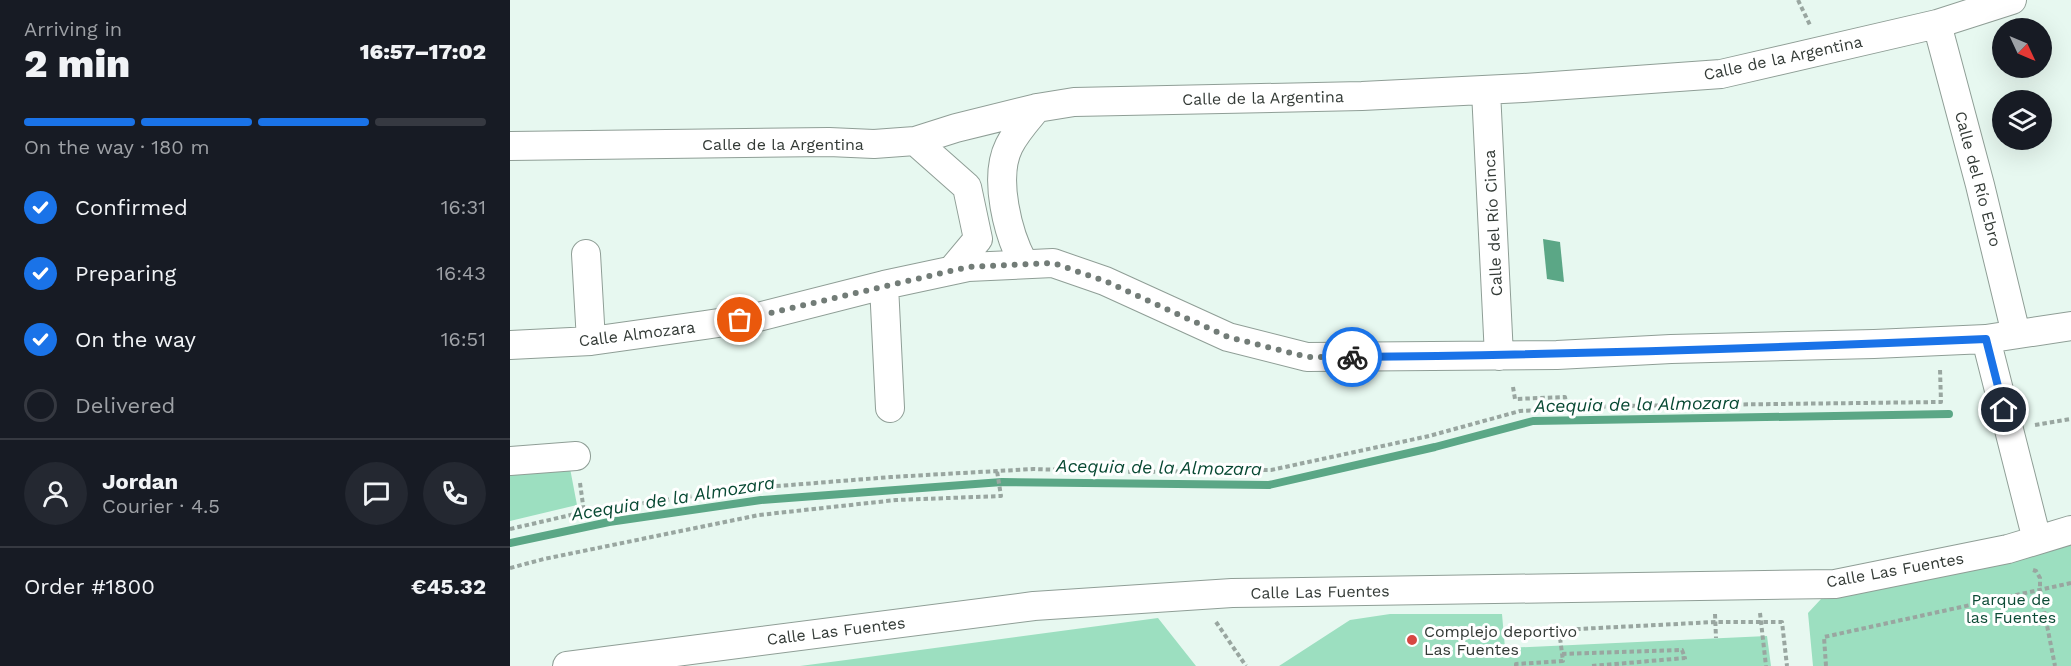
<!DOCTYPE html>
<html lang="en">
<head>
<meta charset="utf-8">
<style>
  body { margin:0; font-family:"Work Sans",sans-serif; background:#242831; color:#f1f3f6; height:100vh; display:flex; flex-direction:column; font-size:22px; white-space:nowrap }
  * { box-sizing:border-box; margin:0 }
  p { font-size:20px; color:#9ea1a6 }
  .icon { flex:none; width:33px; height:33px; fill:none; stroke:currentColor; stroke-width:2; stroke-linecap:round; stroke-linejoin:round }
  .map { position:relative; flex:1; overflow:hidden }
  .sheet { display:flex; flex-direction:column; background:#171b24; width:510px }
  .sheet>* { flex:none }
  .needle { width:39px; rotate:134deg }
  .controls { position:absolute; left:1482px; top:18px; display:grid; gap:12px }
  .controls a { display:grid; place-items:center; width:60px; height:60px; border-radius:50%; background:#171b24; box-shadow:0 6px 24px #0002; font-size:30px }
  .pin { position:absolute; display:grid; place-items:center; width:51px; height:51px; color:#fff; margin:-26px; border:3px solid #fff; border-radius:50%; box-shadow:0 2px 6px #0007 }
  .courier { position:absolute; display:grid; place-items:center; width:60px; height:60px; margin:-30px; border:4px solid #1a73e8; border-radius:50%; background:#fff; color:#222; box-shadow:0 2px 8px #0007 }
  .headline em { font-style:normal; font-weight:800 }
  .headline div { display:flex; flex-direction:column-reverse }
  .headline { display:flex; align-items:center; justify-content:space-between; height:102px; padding:0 24px }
  h1 { font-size:39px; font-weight:800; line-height:45px }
  .bar { display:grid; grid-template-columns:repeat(4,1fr); gap:9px 6px; align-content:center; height:72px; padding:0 24px }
  .bar i { height:8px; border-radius:4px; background:#363941 }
  .bar .active { background:#1a73e8 }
  .bar p { grid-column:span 4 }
  .line { display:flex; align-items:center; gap:15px; padding:0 24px; border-top:2px solid #363941 }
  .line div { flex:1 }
  .round { display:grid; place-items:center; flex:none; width:63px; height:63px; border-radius:32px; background:#242831 }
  ol { padding:0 24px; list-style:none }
  li { display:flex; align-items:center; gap:18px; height:66px }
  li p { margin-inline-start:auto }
  li .icon { padding:6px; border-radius:50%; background:#1a73e8; color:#fff; stroke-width:4 }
  li:last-child { color:#9ea1a6 }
  li i { width:33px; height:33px; border:3px solid #363941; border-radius:50% }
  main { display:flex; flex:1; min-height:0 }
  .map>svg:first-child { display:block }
</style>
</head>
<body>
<main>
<section class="sheet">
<div class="headline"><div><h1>2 min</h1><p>Arriving in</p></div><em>16:57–17:02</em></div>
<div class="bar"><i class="active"></i><i class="active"></i><i class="active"></i><i></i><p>On the way · 180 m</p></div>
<ol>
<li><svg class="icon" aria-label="check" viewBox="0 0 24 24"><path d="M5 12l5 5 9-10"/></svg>Confirmed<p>16:31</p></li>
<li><svg class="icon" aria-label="check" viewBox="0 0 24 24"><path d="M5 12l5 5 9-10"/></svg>Preparing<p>16:43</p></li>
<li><svg class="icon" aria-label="check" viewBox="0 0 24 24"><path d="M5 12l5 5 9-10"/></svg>On the way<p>16:51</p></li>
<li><i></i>Delivered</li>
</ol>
<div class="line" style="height:108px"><a class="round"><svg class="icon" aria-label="person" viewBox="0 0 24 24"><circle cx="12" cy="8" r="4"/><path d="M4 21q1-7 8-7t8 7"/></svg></a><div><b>Jordan</b><p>Courier · 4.5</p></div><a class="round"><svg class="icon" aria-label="chat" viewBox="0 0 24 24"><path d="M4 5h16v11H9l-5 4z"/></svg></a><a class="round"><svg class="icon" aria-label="phone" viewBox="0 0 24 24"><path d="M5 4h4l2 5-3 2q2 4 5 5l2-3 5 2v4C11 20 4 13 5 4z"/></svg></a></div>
<div class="line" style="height:78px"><div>Order #1800</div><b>€45.32</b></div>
</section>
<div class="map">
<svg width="1561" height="666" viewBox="0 0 1561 666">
  <rect width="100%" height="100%" fill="#e7f8f0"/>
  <!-- green -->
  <path fill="#9cdfc0" d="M59 463 67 505 0 521V468Z
    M1561 529V666H1303L1298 613 1325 584Z
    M880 614H992L995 648 1257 636 1261 666H769L840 620Z
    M648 618 686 666H290L336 660Z"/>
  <!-- water -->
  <path fill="#5ba786" d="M1033 239 1050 242 1054 282 1037 279Z"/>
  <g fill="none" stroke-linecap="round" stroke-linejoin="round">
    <!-- stream -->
    <path stroke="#5ba786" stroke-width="8" d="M0 543 99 522 251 500 492 482 759 485 925 447 1023 421 1439 414"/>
    <defs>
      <path id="minor" d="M1427 24 1470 185 1506 334
        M976 91 989 356
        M405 141 457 187 468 239 442 270
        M0 146 319 142 364 144 405 141 446 128 527 108 564 102 852 96 1013 88 1211 74 1427 24 1502 0
        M76 254 81 341
        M514 264C498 235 483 178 499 146 506 132 517 120 527 108
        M374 285 380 408
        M1476 339 1527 540
        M0 345 81 341 195 325 248 317 374 285 458 267 543 263 595 281 718 337 797 357 1047 355 1161 349 1364 344 1476 339 1561 326
        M0 461 66 456
        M57 666 524 606 722 593 1325 584 1498 549 1561 530"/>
    </defs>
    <!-- minor casing -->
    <use href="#minor" stroke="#8f9e96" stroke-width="30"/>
    <!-- path -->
    <path stroke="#99a6a0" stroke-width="4" stroke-dasharray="4.5 3" stroke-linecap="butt" d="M1288 0 1300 25
      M1003 387 1005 399 1055 397 1057 408
      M1525 425 1561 419
      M70 483 74 512
      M0 529 74 512 230 489 381 477 523 469 623 472 761 470 919 436 1010 411 1103 406 1431 402 1430 369
      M0 568 34 559 249 515 386 500 491 496 487 471
      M1523 570 1526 571 1530 578V590L1545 666
      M1250 613 1256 666
      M1205 614 1206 638
      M706 622 736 666
      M1052 654 1172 650 1175 658
      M1006 666V664L1053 661 1049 630 1205 622H1272L1277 666
      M1082 666 1175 658V662
      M1316 666 1314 637 1561 583"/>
    <!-- minor -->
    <use href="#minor" stroke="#fff" stroke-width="28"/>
  </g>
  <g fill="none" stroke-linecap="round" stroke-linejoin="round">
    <!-- done -->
    <path stroke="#727c77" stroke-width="6" stroke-dasharray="0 10.8" d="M230 320 458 267 543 263 595 281 718 337 797 357H842"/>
    <!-- route -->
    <path stroke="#1a73e8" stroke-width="8" d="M842 357C1053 355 1265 348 1476 339L1494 410"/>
  </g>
  <!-- markers -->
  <circle fill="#d64742" stroke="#fff" stroke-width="2" cx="902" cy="640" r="6"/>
  <g text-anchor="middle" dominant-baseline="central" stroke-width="6" stroke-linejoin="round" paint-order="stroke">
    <!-- street labels -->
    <g font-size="16" fill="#333a36" stroke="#fff">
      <text transform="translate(1273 58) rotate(-12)">Calle de la Argentina</text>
      <text transform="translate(753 98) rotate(-1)">Calle de la Argentina</text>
      <text x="273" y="144">Calle de la Argentina</text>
      <text transform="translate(1468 179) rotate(75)">Calle del Río Ebro</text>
      <text transform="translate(983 223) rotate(-93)">Calle del Río Cinca</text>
      <text transform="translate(127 334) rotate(-7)">Calle Almozara</text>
      <text transform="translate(1385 570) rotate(-10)">Calle Las Fuentes</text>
      <text transform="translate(810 592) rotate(-1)">Calle Las Fuentes</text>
      <text transform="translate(326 631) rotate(-7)">Calle Las Fuentes</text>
    </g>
    <!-- park labels -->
    <g font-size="16" fill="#0b4b35" stroke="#fff">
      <text x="1501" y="599">Parque de<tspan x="1501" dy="18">las Fuentes</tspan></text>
    </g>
    <!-- poi labels -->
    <g font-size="16" fill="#333a36" stroke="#fff" text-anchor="start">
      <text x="914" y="631">Complejo deportivo<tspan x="914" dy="18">Las Fuentes</tspan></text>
    </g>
    <!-- water labels -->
    <g font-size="18" font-style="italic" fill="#084933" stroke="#fff">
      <text transform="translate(1127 404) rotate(-1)">Acequia de la Almozara</text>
      <text transform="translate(649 467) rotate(1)">Acequia de la Almozara</text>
      <text transform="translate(163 498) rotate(-9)">Acequia de la Almozara</text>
    </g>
  </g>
</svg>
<div class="controls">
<a><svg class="needle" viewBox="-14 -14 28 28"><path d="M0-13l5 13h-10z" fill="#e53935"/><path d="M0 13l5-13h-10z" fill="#9ea1a6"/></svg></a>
<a><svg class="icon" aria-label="layers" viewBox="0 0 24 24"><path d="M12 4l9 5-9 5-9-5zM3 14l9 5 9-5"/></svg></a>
</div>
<div class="pin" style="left:230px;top:320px;background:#ea580c"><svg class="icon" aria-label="bag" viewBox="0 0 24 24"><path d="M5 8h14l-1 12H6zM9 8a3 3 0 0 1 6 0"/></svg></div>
<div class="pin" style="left:1494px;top:410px;background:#1f2937"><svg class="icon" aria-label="home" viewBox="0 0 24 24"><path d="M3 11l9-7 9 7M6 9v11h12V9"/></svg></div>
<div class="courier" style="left:842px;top:357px"><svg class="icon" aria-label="bike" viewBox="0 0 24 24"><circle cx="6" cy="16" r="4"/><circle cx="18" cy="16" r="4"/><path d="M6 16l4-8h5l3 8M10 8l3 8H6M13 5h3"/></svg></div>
</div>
</main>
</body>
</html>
